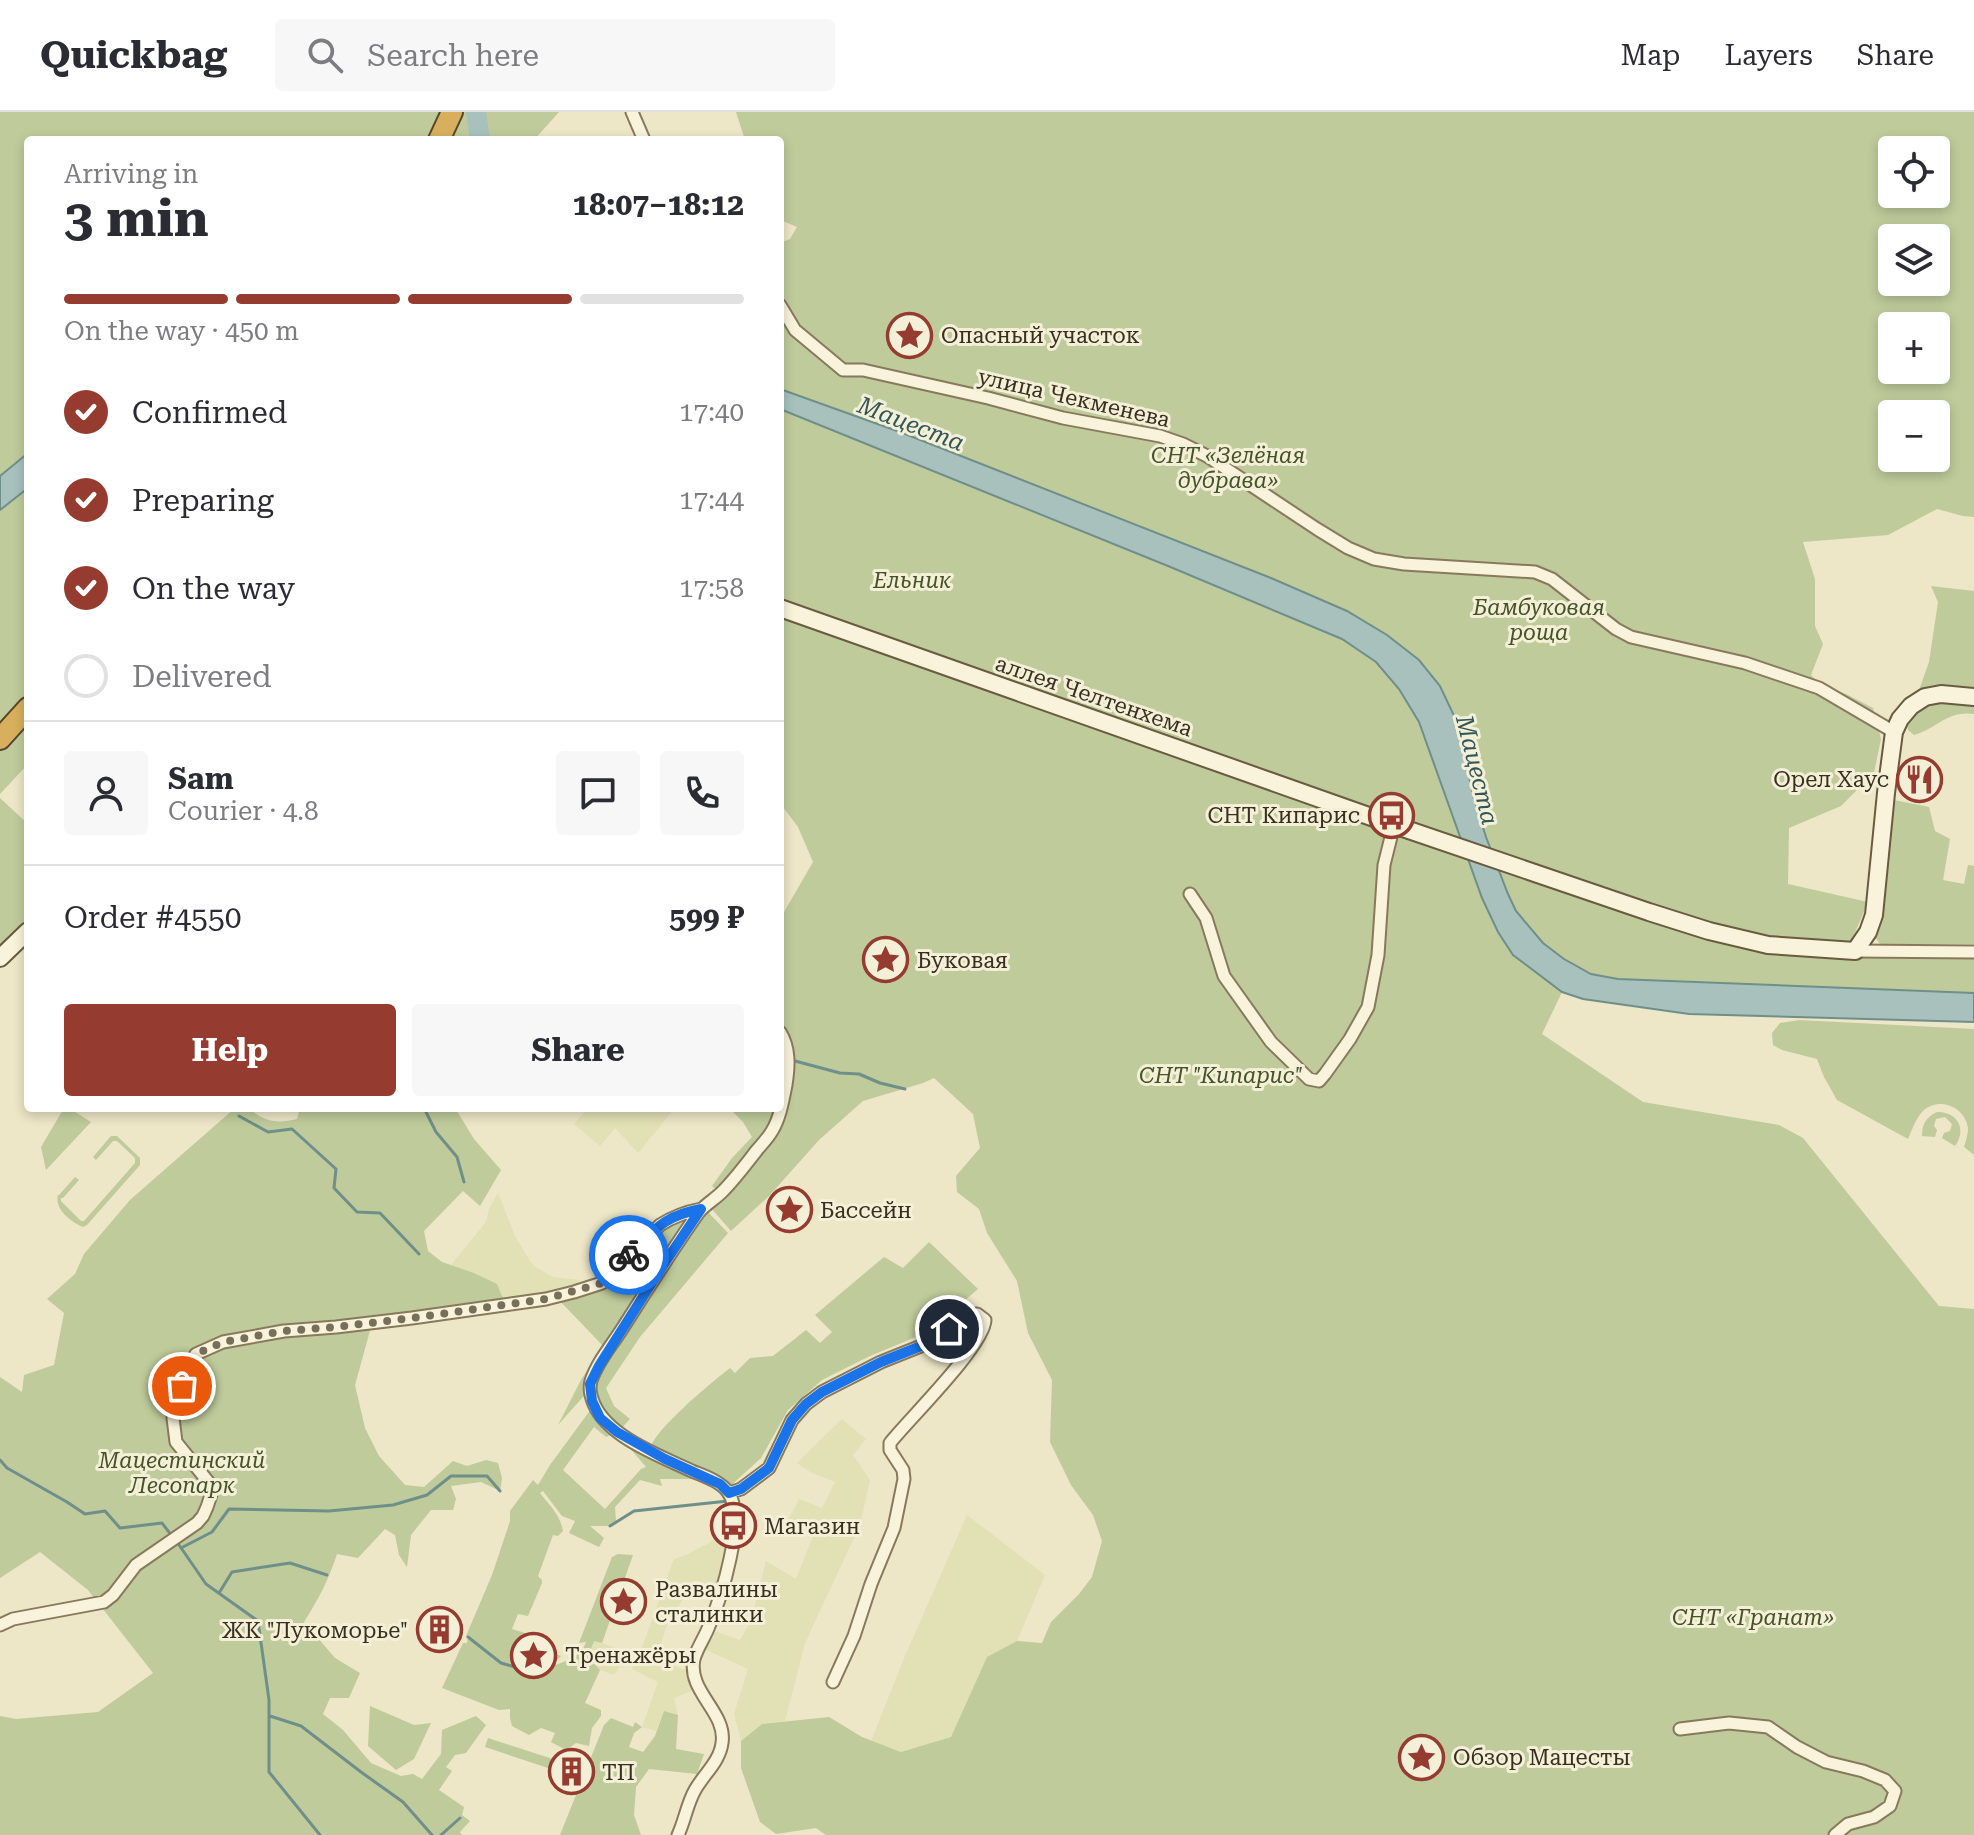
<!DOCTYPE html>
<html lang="en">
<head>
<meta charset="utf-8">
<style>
  body { margin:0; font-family:"Roboto Serif",serif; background:#f7f7f7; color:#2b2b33; height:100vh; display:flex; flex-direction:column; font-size:30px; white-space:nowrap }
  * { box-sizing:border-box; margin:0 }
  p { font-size:26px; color:#7c7c81 }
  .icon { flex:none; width:44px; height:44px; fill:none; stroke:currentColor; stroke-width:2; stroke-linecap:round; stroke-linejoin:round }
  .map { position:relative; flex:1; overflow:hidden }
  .details { position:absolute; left:24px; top:24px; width:760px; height:976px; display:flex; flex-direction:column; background:#fff; border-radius:8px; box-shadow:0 4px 12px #0003 }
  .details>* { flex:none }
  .fabs { position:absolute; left:1878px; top:24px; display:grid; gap:16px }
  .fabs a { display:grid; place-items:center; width:72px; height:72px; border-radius:8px; background:#fff; box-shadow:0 4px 12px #0003; font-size:40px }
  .pin { position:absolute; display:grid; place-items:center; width:68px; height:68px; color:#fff; margin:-34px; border:4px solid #fff; border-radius:50%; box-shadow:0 2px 8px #0007 }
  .courier { position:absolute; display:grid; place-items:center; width:80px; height:80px; margin:-40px; border:6px solid #1a73e8; border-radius:50%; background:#fff; color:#222; box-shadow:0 2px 10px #0007 }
  .overview em { font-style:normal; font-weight:700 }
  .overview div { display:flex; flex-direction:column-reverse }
  .overview { display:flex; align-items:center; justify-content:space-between; height:136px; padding:0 40px }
  h1 { font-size:52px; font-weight:700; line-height:60px }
  .bar { display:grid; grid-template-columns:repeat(4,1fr); gap:12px 8px; align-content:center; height:96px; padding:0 40px }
  .bar i { height:10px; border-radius:6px; background:#e1e1e2 }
  .bar .selected { background:#953b30 }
  .bar p { grid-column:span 4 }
  .line { display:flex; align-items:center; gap:20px; padding:0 40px; border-top:2px solid #e1e1e2 }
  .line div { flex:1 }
  .round { display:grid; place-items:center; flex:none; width:84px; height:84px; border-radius:8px; background:#f7f7f7 }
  ol { padding:0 40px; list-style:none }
  li { display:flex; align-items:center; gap:24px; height:88px }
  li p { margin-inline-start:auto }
  li .icon { padding:8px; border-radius:50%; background:#953b30; color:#fff; stroke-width:4 }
  li:last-child { color:#7c7c81 }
  li i { width:44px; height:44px; border:4px solid #e1e1e2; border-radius:50% }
  .primary-button { display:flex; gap:16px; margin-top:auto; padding:16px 40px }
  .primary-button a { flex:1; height:92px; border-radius:8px; background:#953b30; color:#fff; font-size:32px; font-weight:700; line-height:92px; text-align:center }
  .primary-button a+a { background:#f7f7f7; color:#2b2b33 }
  header { display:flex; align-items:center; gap:48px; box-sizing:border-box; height:112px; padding:0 40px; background:#fff; border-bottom:2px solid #e1e1e2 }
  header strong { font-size:38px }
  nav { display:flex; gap:44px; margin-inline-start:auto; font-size:28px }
  .search { width:560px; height:72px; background:#f7f7f7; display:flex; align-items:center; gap:20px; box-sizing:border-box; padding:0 28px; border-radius:8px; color:#7c7c81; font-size:30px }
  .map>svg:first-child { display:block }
</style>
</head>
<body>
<header>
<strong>Quickbag</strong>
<div class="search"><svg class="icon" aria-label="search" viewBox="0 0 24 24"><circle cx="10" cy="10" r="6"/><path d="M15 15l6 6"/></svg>Search here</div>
<nav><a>Map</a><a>Layers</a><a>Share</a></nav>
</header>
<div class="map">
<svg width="1974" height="1723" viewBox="0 0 1974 1723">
  <rect width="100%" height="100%" fill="#ede6c7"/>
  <!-- farmland -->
  <path fill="#e2e0b5" d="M588 996H675L638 1041 615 1016 600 1034 574 1012Z
    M498 1081 515 1124 530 1149 537 1156 553 1165 580 1168 574 1180 509 1191 502 1184 497 1172 474 1161 450 1154 486 1110 489 1097Z
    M842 1307 866 1327 853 1343 870 1368 860 1413 805 1531 785 1609 762 1612 741 1629 734 1602 748 1557 700 1535 708 1517 740 1528 751 1509 766 1449 796 1467 813 1424 784 1416 799 1387 822 1396 835 1370 812 1361 797 1351Z
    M967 1403 1045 1463 1017 1529 987 1545 951 1625 901 1640 871 1629 905 1544Z
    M724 1419 733 1424 722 1478 695 1468 667 1513 656 1547 694 1561 699 1576 674 1586 678 1603 664 1599 656 1619 642 1615 658 1570 632 1557 640 1541 671 1455 674 1447 686 1443 709 1431Z
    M594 1528 624 1539 622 1551 614 1563 600 1558 588 1545Z"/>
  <!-- green -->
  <path fill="#bfcb9b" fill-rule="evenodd" d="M0 0H559L534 28H28V341L0 364Z
    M736 0H1974V405L1963 404 1937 397 1888 423 1803 430 1815 467V514L1823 532 1811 563 1820 573 1846 582 1873 596 1881 627 1874 661 1841 694 1789 716 1788 772 1868 790 1848 837 1974 842V881L1618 867 1591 862 1564 847 1543 831 1516 799 1508 782 1486 725 1474 687 1457 610 1419 548 1387 523 1347 499 900 320 780 277V131L790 127 797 115 783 109 780 113V28H745ZM1892 38H1936V82H1892ZM1892 126H1936V170H1892ZM1892 214H1936V258H1892ZM1892 302H1936V346H1892Z
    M780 297 1168 454 1342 527 1376 550 1399 577 1419 610 1482 786 1498 820 1513 843 1562 880 1542 922 1643 990 1779 1013 1803 1026 1939 1194 1974 1197V1723H826L816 1716 776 1722 760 1710 741 1656V1629L762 1612 829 1605 862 1625 901 1640 951 1625 987 1545 1017 1529 1042 1531 1051 1510 1079 1482 1092 1465 1102 1429 1093 1403 1071 1373 1050 1330 1052 1268 1028 1221 1017 1169 987 1121 979 1097 957 1080 956 1064 980 1036 973 1002 934 966 923 971 863 989 819 1028 769 1084 731 1119 711 1096 720 1081 712 1074 732 1046 752 1025 743 1010 729 996H780V807L813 750 798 715 780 691Z
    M28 376V652L0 682V398Z
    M1931 474 1974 479V602C1947 598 1938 616 1914 623L1908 618 1907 612 1929 550 1938 490Z
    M0 686 28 712V819L0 846Z
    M1894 688 1929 695 1935 719 1950 727 1943 768 1964 772 1968 753 1974 754V832H1880L1875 825Z
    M1799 908 1974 917V1043L1964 1035C1966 1029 1968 1022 1968 1016 1965 995 1939 984 1923 999 1916 1006 1912 1018 1908 1027L1837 988 1824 965 1817 947 1782 938 1773 933 1772 921 1780 911Z
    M64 996H69L91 1010 46 1058 41 1035Z
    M235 996H249C264 1010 278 1012 297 1007L300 996H455L474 1027 501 1058 480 1094 463 1079 424 1119 428 1139 442 1150 474 1161 497 1172 502 1184 513 1196 371 1215 355 1273 365 1316 379 1344 405 1373 424 1375 453 1349 467 1354 486 1348 498 1351 502 1366 500 1379 481 1370 451 1374 456 1387 453 1398H431L411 1423 407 1455 399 1443 395 1423 385 1417 358 1446 337 1442C329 1467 318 1488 304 1510L335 1546 360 1561 349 1586H330L323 1602 343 1618 371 1651 401 1664 413 1662 422 1667 441 1642 442 1618 476 1604 486 1613 466 1641 455 1643 446 1655 452 1659 439 1678 464 1695 462 1703 470 1709 460 1720 462 1723H0V1604L16 1607 98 1600 153 1561 88 1478 40 1440 0 1466V1265L22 1280 24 1263 54 1253 64 1201 47 1187 75 1162 84 1142 130 1088Z
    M1937 1000C1958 1000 1967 1017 1955 1034L1942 1026 1944 1021 1950 1019 1952 1012 1945 1005 1936 1007 1934 1014 1937 1018 1935 1025 1922 1024C1922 1012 1926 1005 1937 1000Z
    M111 1024H117L140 1046V1053L87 1113 83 1115C71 1110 54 1097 58 1083H59L75 1065 79 1068 63 1086H61V1089L81 1109H84L135 1051V1046L117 1029H113L96 1048 93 1045Z
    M706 1098 728 1121 640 1225 606 1276 614 1294 630 1307 618 1320 650 1337C654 1318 712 1270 730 1256L735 1261 750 1246 773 1244 806 1218 820 1231 832 1220 815 1203 884 1145 903 1156 929 1130 978 1177 928 1220 870 1244 822 1268 788 1298 761 1346 726 1378 710 1367H660L662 1374 640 1368 615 1395 616 1409 610 1414H590L604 1426 599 1435 569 1421 575 1409 562 1404 543 1379 540 1381C549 1393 560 1402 563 1419L558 1424 553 1423 538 1464 542 1468V1471L528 1504 518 1502 512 1517 525 1521V1523L530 1525 535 1531 529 1548 534 1549 537 1542 543 1544 545 1538 561 1544 552 1554C565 1550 582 1544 586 1530L579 1531 612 1445 618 1442 633 1443 602 1531 594 1529 588 1545 600 1558 585 1591 601 1598V1604L592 1616 589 1634 576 1631 566 1638 551 1630 555 1621 541 1616 529 1623 512 1614 510 1606V1597L499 1598 442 1576 463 1531H467L468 1526 466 1524 492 1463 510 1409V1399L533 1368 538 1373 550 1353 594 1293 590 1277 558 1313 582 1266 604 1235 559 1188 609 1172 660 1113ZM594 1315 606 1325 617 1321 646 1355 641 1357 605 1397 563 1358Z
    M370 1594 414 1613 431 1611 414 1647 396 1658 368 1634Z
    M664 1599 678 1603 676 1637 704 1642 697 1662 649 1657 636 1675 634 1703 641 1723H560L604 1613 611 1606 633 1615 635 1610 642 1615 634 1621 629 1635 643 1640 655 1624Z
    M488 1626 568 1652 566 1662 485 1635Z"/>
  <!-- water -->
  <path fill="#a8c1bd" stroke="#6f8f8b" stroke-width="2" d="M780 277 900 320 1271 466 1347 499 1387 523 1419 548 1440 574 1457 610 1474 687 1486 725 1508 782 1516 799 1543 831 1564 847 1591 862 1618 867 1974 881V910L1689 902 1583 887 1562 880 1513 843 1498 820 1482 786 1419 610 1399 577 1376 550 1342 527 1168 454 780 297Z
    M28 341V376L0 398V364Z"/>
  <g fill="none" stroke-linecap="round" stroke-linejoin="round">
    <!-- stream -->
    <path stroke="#6f8f8b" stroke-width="3" d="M795 949 840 961 859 962 880 971 905 977
      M424 996 436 1020 457 1045 464 1070
      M239 1004 268 1020 292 1017 336 1057 334 1076 357 1100 380 1101 419 1142
      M0 1348 7 1356 67 1390 85 1402 105 1399 120 1416 162 1411 172 1424
      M610 1414 634 1399 728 1389
      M177 1430 206 1472 258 1509 269 1588V1660L320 1723
      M181 1436 212 1420 229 1397 329 1399 393 1393 427 1383 451 1364H487L500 1379
      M219 1481 232 1460 290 1451 327 1463
      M468 1525 501 1551 536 1561 550 1555
      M270 1604 301 1614 361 1660 403 1690 432 1723
      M441 1723 460 1706"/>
    <!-- river -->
    <path stroke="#a8c1bd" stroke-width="20" d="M476 0 480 28"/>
    <defs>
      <path id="street" d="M632 0 644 28
        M780 193 795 218 843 258H863L988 286 1063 306 1160 324 1183 332 1207 344 1317 417 1348 436 1374 447 1404 452 1535 460 1552 467 1616 517 1631 525 1745 551 1819 576 1894 620
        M1190 782 1206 806 1224 864 1271 930 1309 967 1319 969 1325 962 1350 927 1368 895 1378 843 1384 753 1394 713
        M1855 839 1974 840
        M729 1381 741 1377 769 1356 792 1308 806 1292 822 1280 881 1250 931 1230 966 1204 977 1202 985 1208C984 1234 908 1308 890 1331V1338L903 1358 904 1367 894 1416 871 1472 854 1524 833 1570
        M0 1513 13 1507 104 1490 113 1483 136 1453 197 1411 203 1404 207 1395 211 1383 210 1372 176 1330 173 1306 188 1255 196 1242 223 1230 284 1219 336 1215 412 1206 546 1187 574 1180 602 1171 660 1113C674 1104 685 1100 701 1097
        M1680 1617 1729 1611 1768 1615 1797 1635 1826 1650 1863 1659 1885 1668 1895 1679 1890 1694 1874 1705 1848 1712 1835 1723
        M678 1723C685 1708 687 1692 695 1678 704 1662 720 1649 722 1631 727 1600 687 1580 694 1547 697 1536 705 1525 709 1514 721 1486 747 1406 728 1380 720 1369 704 1364 692 1359 660 1344 608 1325 594 1292 591 1285 589 1276 591 1269 597 1250 612 1233 622 1217 647 1178 672 1138 699 1100 706 1092 715 1087 722 1080 735 1067 746 1052 757 1038 762 1032 768 1026 772 1019 780 1006 783 988 786 973 789 954 790 936 780 920"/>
      <path id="secondary" d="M780 496 1394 713 1649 800 1709 819 1768 833 1855 839 1868 820 1874 803 1886 681 1894 620 1900 607 1911 594 1925 585 1941 582 1974 585
        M0 846 28 819"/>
      <path id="highway" d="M439 28 452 0
        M0 627 28 596"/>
    </defs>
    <!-- street casing -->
    <use href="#street" stroke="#88795d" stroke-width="15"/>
    <!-- secondary casing -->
    <use href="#secondary" stroke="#6a5a40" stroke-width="20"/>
    <!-- highway casing -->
    <use href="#highway" stroke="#564731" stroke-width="24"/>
    <!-- street -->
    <use href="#street" stroke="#f8f3da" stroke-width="11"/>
    <!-- secondary -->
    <use href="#secondary" stroke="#f8f3da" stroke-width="16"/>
    <!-- highway -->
    <use href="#highway" stroke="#d8b05d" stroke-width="20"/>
  </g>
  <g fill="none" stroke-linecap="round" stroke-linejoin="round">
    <!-- done -->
    <path stroke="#786f5a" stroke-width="8" stroke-dasharray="0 14.4" d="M182 1274 188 1255 196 1242 223 1230 284 1219 336 1215 412 1206 546 1187 602 1171 629 1143"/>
    <!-- route -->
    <path stroke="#1a73e8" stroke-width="10" d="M629 1143C656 1117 663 1104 701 1097L660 1158 599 1254 590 1272 592 1289 600 1306 617 1320 665 1347 720 1372 729 1381 741 1377 769 1356 792 1308 806 1292 822 1280 881 1250 931 1230 949 1217"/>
  </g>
  <!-- icons -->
  <defs>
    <symbol id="sight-ring" viewBox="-11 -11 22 22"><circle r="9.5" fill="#f4efd7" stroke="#953b30" stroke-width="1.5"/><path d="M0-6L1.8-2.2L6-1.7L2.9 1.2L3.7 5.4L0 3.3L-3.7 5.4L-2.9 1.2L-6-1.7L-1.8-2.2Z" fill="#953b30"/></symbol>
    <symbol id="restaurant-ring" viewBox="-11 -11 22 22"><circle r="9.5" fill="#f4efd7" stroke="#953b30" stroke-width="1.5"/><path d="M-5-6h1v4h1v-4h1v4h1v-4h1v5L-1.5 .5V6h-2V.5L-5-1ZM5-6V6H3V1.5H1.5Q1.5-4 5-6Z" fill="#953b30"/></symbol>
    <symbol id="bus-ring" viewBox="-11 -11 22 22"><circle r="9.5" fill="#f4efd7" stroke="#953b30" stroke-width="1.5"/><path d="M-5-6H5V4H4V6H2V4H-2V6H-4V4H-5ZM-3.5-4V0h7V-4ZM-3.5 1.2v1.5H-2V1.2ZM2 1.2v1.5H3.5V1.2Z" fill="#953b30"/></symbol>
    <symbol id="building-ring" viewBox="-11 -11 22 22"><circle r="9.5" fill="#f4efd7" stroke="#953b30" stroke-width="1.5"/><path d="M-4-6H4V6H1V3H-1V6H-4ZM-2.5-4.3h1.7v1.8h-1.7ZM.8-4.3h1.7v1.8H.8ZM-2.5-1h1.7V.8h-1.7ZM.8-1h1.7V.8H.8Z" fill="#953b30"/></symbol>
  </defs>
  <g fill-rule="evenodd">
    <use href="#sight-ring" x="884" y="198" width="51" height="51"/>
    <use href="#restaurant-ring" x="1894" y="642" width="51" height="51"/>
    <use href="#bus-ring" x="1366" y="678" width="51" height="51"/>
    <use href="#sight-ring" x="860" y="822" width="51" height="51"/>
    <use href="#sight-ring" x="764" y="1072" width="51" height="51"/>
    <use href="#bus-ring" x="708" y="1388" width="51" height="51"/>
    <use href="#sight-ring" x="598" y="1464" width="51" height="51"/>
    <use href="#building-ring" x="414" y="1492" width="51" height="51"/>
    <use href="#sight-ring" x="508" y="1518" width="51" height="51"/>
    <use href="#sight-ring" x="1396" y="1620" width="51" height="51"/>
    <use href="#building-ring" x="546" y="1634" width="51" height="51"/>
  </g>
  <g text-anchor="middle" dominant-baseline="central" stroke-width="6" stroke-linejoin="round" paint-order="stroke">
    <!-- poi labels -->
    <g font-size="22" fill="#392f20" stroke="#f4efd7" text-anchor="start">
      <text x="941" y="223">Опасный участок</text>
      <text x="1889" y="667" text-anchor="end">Орел Хаус</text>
      <text x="1360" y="703" text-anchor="end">СНТ Кипарис</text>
      <text x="917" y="848">Буковая</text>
      <text x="820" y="1098">Бассейн</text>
      <text x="764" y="1414">Магазин</text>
      <text x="655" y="1477">Развалины<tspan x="655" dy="25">сталинки</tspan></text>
      <text x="408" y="1518" text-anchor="end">ЖК "Лукоморье"</text>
      <text x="565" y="1543">Тренажёры</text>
      <text x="1453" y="1645">Обзор Мацесты</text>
      <text x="602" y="1660">ТП</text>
    </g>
    <!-- street labels -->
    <g font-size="22" fill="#392f20" stroke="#f4efd7">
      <text transform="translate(1074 286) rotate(13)">улица Чекменева</text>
      <text transform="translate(1094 584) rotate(19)">аллея Челтенхема</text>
    </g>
    <!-- park labels -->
    <g font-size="22" font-style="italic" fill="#445428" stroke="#f4efd7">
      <text x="1228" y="343">СНТ «Зелёная<tspan x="1228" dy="25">дубрава»</tspan></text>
      <text x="912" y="468">Ельник</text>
      <text x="1539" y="495">Бамбуковая<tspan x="1539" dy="25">роща</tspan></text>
      <text x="1221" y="963">СНТ "Кипарис"</text>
      <text x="182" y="1348">Мацестинский<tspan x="182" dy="25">Лесопарк</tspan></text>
      <text x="1753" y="1505">СНТ «Гранат»</text>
    </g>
    <!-- water labels -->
    <g font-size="24" font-style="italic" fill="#305658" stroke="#f4efd7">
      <text transform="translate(911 312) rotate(21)">Мацеста</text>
      <text transform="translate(1477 658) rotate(76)">Мацеста</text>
    </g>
  </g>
</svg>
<div class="fabs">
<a><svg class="icon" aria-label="locate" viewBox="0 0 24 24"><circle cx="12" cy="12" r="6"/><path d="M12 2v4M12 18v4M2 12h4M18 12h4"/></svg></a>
<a><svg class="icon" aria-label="layers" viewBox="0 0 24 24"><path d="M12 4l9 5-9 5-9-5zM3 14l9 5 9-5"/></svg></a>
<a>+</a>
<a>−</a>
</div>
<div class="pin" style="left:182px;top:1274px;background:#ea580c"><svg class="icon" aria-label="bag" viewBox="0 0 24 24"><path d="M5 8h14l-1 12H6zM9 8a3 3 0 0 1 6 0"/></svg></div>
<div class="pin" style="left:949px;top:1217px;background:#1f2937"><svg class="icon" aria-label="home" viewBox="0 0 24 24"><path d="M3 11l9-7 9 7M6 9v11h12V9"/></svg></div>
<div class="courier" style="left:629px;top:1143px"><svg class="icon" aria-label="bike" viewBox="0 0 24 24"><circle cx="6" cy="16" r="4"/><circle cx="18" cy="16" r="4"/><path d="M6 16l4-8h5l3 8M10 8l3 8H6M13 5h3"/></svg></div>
<section class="details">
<div class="overview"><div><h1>3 min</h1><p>Arriving in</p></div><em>18:07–18:12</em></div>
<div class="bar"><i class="selected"></i><i class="selected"></i><i class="selected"></i><i></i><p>On the way · 450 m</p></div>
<ol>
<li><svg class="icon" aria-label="check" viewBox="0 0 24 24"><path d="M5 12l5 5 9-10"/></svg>Confirmed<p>17:40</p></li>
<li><svg class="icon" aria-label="check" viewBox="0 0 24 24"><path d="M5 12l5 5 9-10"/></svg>Preparing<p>17:44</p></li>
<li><svg class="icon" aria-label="check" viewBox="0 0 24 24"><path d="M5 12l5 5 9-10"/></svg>On the way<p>17:58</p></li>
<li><i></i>Delivered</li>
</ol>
<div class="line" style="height:144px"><a class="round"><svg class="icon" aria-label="person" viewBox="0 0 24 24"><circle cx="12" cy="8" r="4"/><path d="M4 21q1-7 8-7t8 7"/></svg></a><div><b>Sam</b><p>Courier · 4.8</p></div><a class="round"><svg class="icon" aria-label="chat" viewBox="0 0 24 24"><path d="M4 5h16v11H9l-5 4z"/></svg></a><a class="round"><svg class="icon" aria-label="phone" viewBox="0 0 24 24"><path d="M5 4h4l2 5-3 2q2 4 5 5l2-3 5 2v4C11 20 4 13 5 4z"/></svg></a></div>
<div class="line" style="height:104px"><div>Order #4550</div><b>599 ₽</b></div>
<div class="primary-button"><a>Help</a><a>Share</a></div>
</section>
</div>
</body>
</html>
